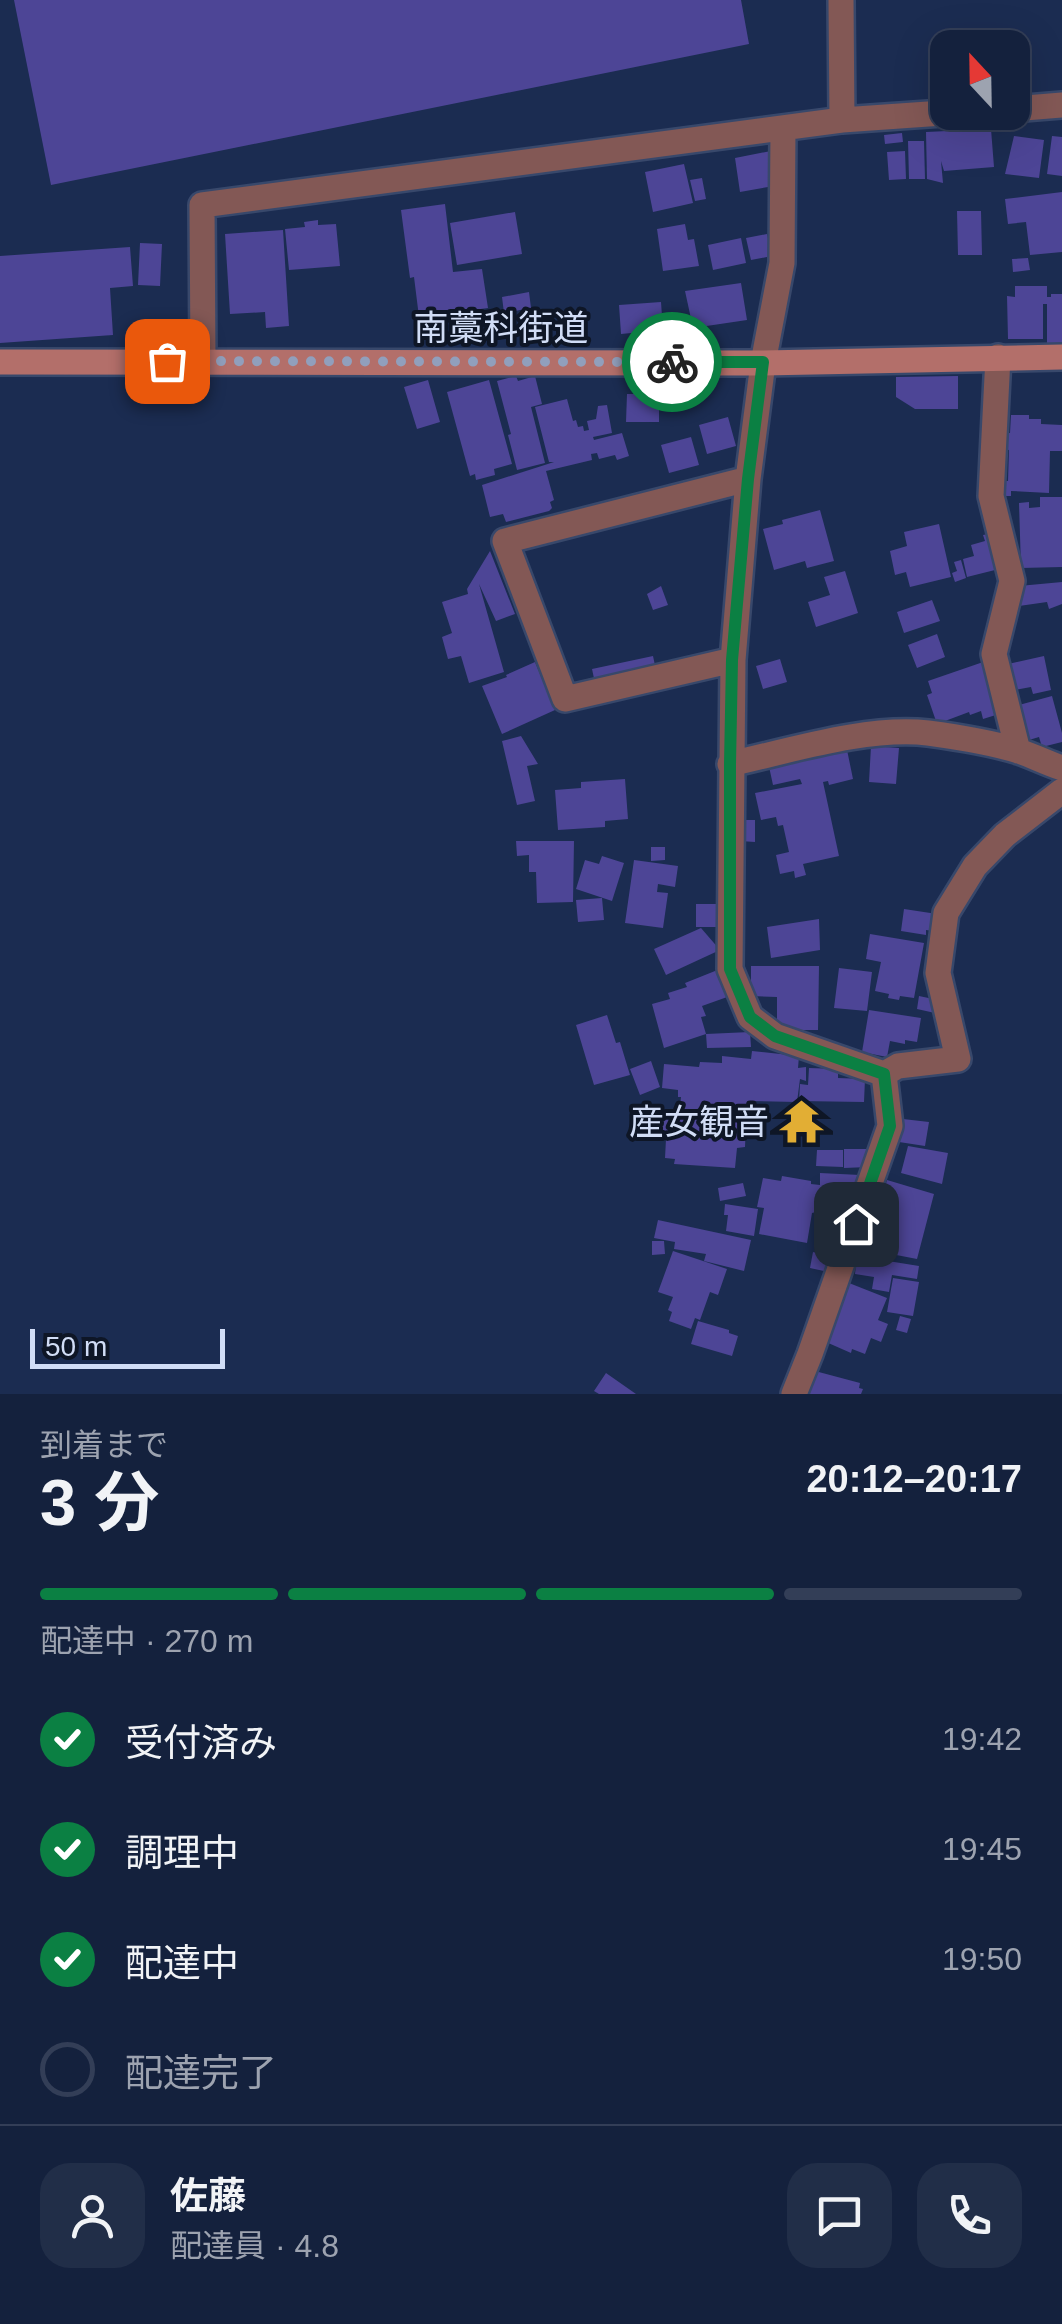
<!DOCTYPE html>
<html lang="ja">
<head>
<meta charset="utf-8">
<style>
  body { margin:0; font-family:Helvetica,"Noto Sans JP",sans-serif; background:#212e48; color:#f1f3f6; height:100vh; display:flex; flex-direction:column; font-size:38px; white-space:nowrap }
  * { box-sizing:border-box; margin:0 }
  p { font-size:32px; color:#9da3b0 }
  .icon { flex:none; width:55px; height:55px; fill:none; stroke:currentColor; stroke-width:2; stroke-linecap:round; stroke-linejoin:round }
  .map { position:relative; height:1394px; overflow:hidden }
  .panel { display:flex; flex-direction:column; background:#14213d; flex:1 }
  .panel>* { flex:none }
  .needle { width:65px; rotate:338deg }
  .controls { position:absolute; left:930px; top:30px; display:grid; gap:20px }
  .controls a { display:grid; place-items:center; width:100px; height:100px; border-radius:20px; background:#14213d; box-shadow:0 10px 40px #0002,0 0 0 2px #333e57; font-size:50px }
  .scale { position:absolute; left:30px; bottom:25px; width:195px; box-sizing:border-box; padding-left:10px; border:5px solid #d1ddf6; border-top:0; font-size:28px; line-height:35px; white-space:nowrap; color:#d1ddf6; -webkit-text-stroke:8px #0e1626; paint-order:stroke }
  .pin { position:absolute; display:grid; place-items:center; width:85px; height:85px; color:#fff; margin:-42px; border-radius:20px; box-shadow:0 5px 15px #0006 }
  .courier { position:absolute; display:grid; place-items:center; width:100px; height:100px; margin:-50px; border:8px solid #0b8043; border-radius:50%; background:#fff; color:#222; box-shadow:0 2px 12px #0007 }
  .overview em { font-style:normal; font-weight:700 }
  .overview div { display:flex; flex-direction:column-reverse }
  .overview { display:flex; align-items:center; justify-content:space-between; height:170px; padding:0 40px }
  h1 { font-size:65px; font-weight:700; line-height:75px }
  .bar { display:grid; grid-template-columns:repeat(4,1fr); gap:15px 10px; align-content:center; height:120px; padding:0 40px }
  .bar i { height:12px; border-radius:8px; background:#333e57 }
  .bar .selected { background:#0b8043 }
  .bar p { grid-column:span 4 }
  .line { display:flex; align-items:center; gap:25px; padding:0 40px; border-top:2px solid #333e57 }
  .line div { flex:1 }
  .round { display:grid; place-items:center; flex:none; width:105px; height:105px; border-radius:30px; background:#212e48 }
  ol { padding:0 40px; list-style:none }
  li { display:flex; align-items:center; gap:30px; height:110px }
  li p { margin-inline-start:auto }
  li .icon { padding:10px; border-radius:50%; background:#0b8043; color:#fff; stroke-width:4 }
  li:last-child { color:#9da3b0 }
  li i { width:55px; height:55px; border:5px solid #333e57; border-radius:50% }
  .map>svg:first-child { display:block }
</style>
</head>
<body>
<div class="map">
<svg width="1062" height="1394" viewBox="0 0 1062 1394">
  <rect width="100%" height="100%" fill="#1b2c51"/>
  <!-- building -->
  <path fill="#4d4596" d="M14 0H741L749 44 51 185Z
    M991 129 994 167 944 171 941 161 943 183 927 179 926 132Z
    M902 133 903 142 885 144 884 135Z
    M1014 136 1044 140 1039 178 1005 174Z
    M1052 136 1062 137V176L1047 174Z
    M908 141H924L925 179H909Z
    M771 151 774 186 740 192 735 158Z
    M905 151 906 179 889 180 887 152Z
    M684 164 693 203 653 212 645 172Z
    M702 178 706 199 695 201 690 180Z
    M1062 192V252L1030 255 1026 222 1008 224 1005 199Z
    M445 204 453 272 482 269 488 308 436 315 437 323 420 325 414 277 410 278 401 210Z
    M957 211H981L982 255H958Z
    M515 212 522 254 457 265 450 223Z
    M318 220V225L336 224 340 266 289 270 285 229 305 227 304 222Z
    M685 224 688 240 694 239 699 266 663 271 657 229Z
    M283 230 289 326 266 328 265 312 230 314 225 234Z
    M767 234 772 256 751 260 746 238Z
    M741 238 746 263 713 270 708 245Z
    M140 243 162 244 160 286 138 285Z
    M130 247 133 286 110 288 113 335 0 343V256Z
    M1028 258 1030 270 1013 272 1012 259Z
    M741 283 747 320 693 328 685 291Z
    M1015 286H1047V297H1051V294H1062V343H1047V304H1043V339H1008L1007 296 1015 297Z
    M529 292 531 308 504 313 502 297Z
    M661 302 663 330 621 334 619 305Z
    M516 376 518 381 535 376 542 404 531 407 545 463 517 470 508 435 511 434 497 381Z
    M958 376V409H915L896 397V377Z
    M428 380 440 422 417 429 404 387Z
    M489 380 512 464 494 469 495 475 476 480 475 474 470 476 447 392Z
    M627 394H659V422H626Z
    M567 399 573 421 576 420 578 427 583 426 584 431 589 430 587 421 596 419 598 406 607 405 612 433 593 437 594 440 622 433 629 456 617 460 615 455 599 459 597 453 591 454 592 460 546 471 554 500 550 502 552 508 549 511 506 522 503 514 490 517 482 485 554 462H549L535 407Z
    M1011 415H1029V419H1041V424L1062 425V451H1050L1049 493 1011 491V496H1001V481H1008L1009 450 1002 449 1003 433H1010Z
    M728 417 736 446 707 454 699 425Z
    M691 437 699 465 669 473 661 445Z
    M1040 497H1062V567L1021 568 1019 503 1029 502V508L1040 507Z
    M820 510 834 561 807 568 805 561 774 570 763 529 783 524 782 520Z
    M939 524 951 577 910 587 906 572 895 575 890 551 907 546 904 532Z
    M993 533 1003 568 967 577 963 559 974 556 971 545 985 541 983 535Z
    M490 551 515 614 496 621 479 584 504 672 469 683 461 656 448 659 442 637 452 633 442 602 468 594 467 589Z
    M961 560 966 578 955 582 952 573 957 571 954 562Z
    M845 571 858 613 816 627 808 602 830 595 824 577Z
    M1062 582V604L1049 609 1047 602 1019 606V586Z
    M661 586 668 605 653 610 647 594Z
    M932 600 940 621 904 633 897 612Z
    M937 634 945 657 917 668 908 645Z
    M653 656 656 670 595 683 592 669Z
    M1044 656 1051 690 1033 694 1031 687 1010 691 1004 665Z
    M780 659 787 682 763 689 756 666Z
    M989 660 999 714 983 719 981 711 970 715 969 712 937 724 927 695 932 693 928 681Z
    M535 662 555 710 502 734 482 686 507 677 506 675Z
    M1052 696 1062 733V742L1042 747 1039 737 1029 740 1019 705Z
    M521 736 538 764 527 766 535 801 517 805 502 741Z
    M846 745 853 779 829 785 828 781 823 782 839 856 803 864 806 875 795 878 794 871 780 874 776 855 789 852 783 825 778 826 776 817 761 820 755 793 802 784 800 779 773 785 768 762Z
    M871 746 899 748 896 784 869 782Z
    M625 779 628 819 605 821V827L558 830 555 790 581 788V782Z
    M740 820H755V842L740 841Z
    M516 841H574L573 902 537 903 536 872H529V855L517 856Z
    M651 847H665V860L651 861Z
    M602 856 624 863 612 901 576 889 585 860 599 864Z
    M634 860 678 866 675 887 658 884 657 892 668 893 663 928 625 923Z
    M602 898 604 920 578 922 576 900Z
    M696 904H721V927H696Z
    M904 909 937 914 934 931 926 930V935L901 931Z
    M819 919 820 950 771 958 767 927Z
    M701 928 720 950 666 975 654 949Z
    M870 934 924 943 914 998 900 996 899 1000 888 998 889 994 875 991 881 962 866 959Z
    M751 966H819L818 1030H777V997L751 996Z
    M839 968 872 972 867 1011 834 1008Z
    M720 969 730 996 702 1006 706 1016 701 1017 706 1034 750 1032 751 1047 707 1048 706 1034 664 1048 652 1004 670 999 668 993 687 987 685 983Z
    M919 996 938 1000 935 1013 917 1009Z
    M869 1010 921 1018 917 1042 905 1040V1044L890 1041 887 1057 862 1052Z
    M607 1015 616 1043 620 1042 630 1075 594 1085 576 1025Z
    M752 1051 799 1056 798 1068 806 1067V1081L800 1079 797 1102 747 1101 745 1147 737 1148 735 1168 674 1164 675 1159 665 1158 666 1139 651 1136 653 1115 679 1116 681 1097H678V1090L662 1088 664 1064 699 1067 700 1062 722 1063V1056L751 1059Z
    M651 1061 660 1087 640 1095 630 1069Z
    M809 1068 838 1069V1078L865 1079 864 1102 799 1101 800 1084 808 1085Z
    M903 1119 929 1122 925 1146 899 1142Z
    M908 1146 948 1153 942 1184 901 1173Z
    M844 1149H868V1167L844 1168Z
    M817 1150H843V1167L816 1166Z
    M820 1173 860 1175 859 1197 819 1195 816 1212 812 1213 807 1243 759 1234 764 1208 757 1207 763 1178 781 1181 782 1176 811 1181V1184L820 1185Z
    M887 1180 934 1194 917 1259 886 1253V1256L858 1252 865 1228 868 1229 869 1224 892 1230 891 1242 896 1222 876 1216Z
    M743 1183 746 1196 720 1201 718 1188Z
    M725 1204 758 1209 754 1236 726 1231 728 1215H724Z
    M658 1220 751 1240 744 1271 704 1261 706 1254 674 1249 675 1242 654 1238Z
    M652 1241H664L665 1254 652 1255Z
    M673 1251 727 1269 718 1295 710 1292 700 1320 695 1318 691 1329 669 1321 672 1312 668 1310 673 1297 658 1292Z
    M813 1252 836 1257 833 1273 810 1268Z
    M857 1256 919 1266 917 1279 892 1275 889 1292 872 1289 874 1277 855 1274Z
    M893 1278 919 1282 913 1316 887 1312Z
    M849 1283 887 1298 878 1320 888 1324 881 1342 871 1338 865 1354 852 1349 851 1353 826 1342Z
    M900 1316 911 1319 907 1333 896 1330Z
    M698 1321 729 1330V1333L738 1336 732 1356 691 1344Z
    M815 1371 860 1383 859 1388 863 1389 861 1394H809Z
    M606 1373 636 1394H599L594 1391Z"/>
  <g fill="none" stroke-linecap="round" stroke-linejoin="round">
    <defs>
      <path id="street" d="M841 0 842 120
        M1012 109 1062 105
        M783 128 782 263 763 363 748 479 733 660 730 969 750 1017 775 1036 884 1074
        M998 357 991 496 1012 581 994 654 1018 751
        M203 361 202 205 842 120 957 112
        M733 660 565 699 505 541 748 479
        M730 764C789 751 868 726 928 733 958 737 990 742 1019 751 1033 756 1047 763 1062 768
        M884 1074 898 1066 958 1059 938 973 946 913 975 866 1005 835 1062 791
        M794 1394 810 1354 890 1126 884 1074"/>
      <path id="secondary" d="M0 362 763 363 1062 357"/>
    </defs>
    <!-- street casing -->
    <use href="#street" stroke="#38486b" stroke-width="30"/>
    <!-- secondary casing -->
    <use href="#secondary" stroke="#38486b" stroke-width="30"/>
    <!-- street -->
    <use href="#street" stroke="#835855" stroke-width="25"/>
    <!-- secondary -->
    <use href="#secondary" stroke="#b36f6a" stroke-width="25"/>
  </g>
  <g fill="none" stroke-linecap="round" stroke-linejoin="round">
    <!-- done -->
    <path stroke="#919fbc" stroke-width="10" stroke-dasharray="0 18" d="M167 361 672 362"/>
    <!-- route -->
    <path stroke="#0b8043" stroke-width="12" d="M672 362H763L748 479 732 660 730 764V969L750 1017 775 1036 884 1074 890 1126 856 1224"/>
  </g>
  <!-- icons -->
  <defs>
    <symbol id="temple-bare" viewBox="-9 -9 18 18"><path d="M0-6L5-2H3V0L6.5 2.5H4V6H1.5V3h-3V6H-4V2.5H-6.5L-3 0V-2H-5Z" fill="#e2ae34" stroke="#0e1626" stroke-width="2.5" paint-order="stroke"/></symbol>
  </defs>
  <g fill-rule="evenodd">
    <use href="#temple-bare" x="770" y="1090" width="63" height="63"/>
  </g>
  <g text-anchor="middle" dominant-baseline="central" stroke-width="8" stroke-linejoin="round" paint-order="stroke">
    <!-- street labels -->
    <g font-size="35" fill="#d1ddf6" stroke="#0e1626">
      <text x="501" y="327">南藁科街道</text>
    </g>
    <!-- poi labels -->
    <g font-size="35" fill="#d1ddf6" stroke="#0e1626" text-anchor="end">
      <text x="769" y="1121">産女観音</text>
    </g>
  </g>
</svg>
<div class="controls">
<a><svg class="needle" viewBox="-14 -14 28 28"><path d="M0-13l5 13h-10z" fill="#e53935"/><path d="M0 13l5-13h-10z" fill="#9da3b0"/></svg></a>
</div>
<div class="scale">50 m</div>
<div class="pin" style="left:167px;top:361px;background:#ea580c"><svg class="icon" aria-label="bag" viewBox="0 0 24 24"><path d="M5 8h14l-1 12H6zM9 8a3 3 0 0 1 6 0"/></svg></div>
<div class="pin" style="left:856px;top:1224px;background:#1f2937"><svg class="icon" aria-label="home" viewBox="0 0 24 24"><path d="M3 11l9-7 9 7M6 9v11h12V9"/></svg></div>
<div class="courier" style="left:672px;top:362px"><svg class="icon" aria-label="bike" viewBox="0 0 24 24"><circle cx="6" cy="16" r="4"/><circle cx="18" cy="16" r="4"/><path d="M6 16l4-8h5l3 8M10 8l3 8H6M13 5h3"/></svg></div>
</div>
<section class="panel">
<div class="overview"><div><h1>3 分</h1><p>到着まで</p></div><em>20:12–20:17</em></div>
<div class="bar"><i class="selected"></i><i class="selected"></i><i class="selected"></i><i></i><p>配達中 · 270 m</p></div>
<ol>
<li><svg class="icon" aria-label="check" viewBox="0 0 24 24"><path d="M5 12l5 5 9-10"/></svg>受付済み<p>19:42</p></li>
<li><svg class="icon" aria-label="check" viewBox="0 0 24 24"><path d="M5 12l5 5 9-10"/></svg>調理中<p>19:45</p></li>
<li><svg class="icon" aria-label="check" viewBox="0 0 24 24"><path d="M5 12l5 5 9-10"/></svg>配達中<p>19:50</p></li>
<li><i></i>配達完了</li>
</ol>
<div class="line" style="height:180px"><a class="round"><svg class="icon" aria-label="person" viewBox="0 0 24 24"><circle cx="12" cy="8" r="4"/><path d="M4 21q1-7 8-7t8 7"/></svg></a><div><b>佐藤</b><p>配達員 · 4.8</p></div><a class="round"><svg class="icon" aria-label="chat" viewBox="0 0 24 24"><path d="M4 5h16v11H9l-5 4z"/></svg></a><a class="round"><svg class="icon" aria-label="phone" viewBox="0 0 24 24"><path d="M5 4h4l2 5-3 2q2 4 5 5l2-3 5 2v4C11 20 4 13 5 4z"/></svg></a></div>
</section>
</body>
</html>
